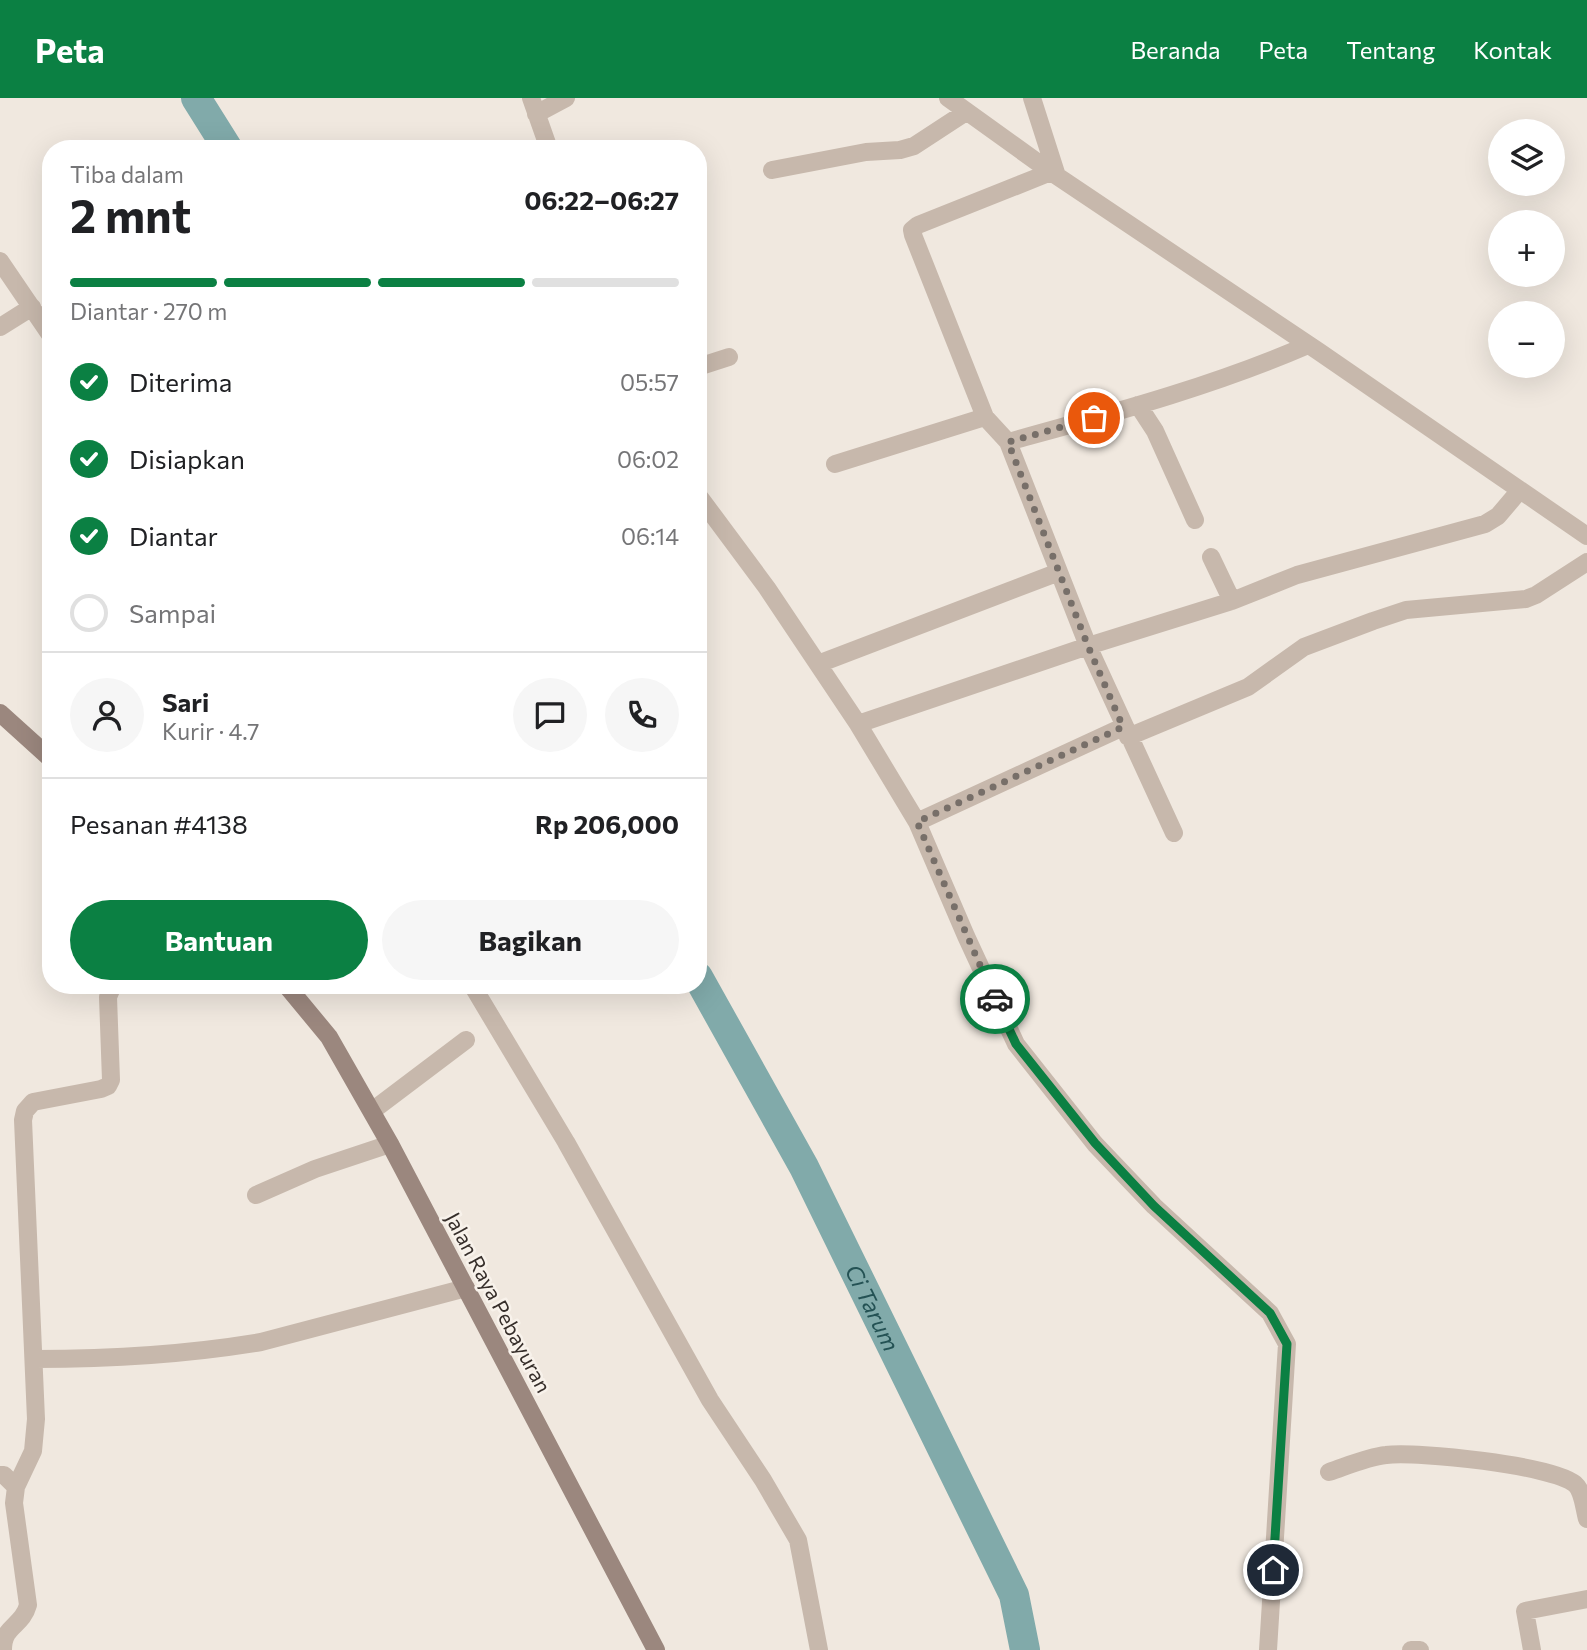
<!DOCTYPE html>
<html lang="id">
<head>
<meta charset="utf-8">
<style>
  body { margin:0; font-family:Commissioner,sans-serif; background:#f6f6f6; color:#202124; height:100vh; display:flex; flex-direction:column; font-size:26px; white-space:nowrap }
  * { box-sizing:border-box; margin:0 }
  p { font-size:23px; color:#757577 }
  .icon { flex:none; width:38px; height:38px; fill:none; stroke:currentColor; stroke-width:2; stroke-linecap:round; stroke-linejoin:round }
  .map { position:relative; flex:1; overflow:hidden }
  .panel { position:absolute; left:42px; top:42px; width:665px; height:854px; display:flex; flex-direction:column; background:#fff; border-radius:28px; box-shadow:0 7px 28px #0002 }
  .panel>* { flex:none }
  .buttons { position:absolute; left:1488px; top:21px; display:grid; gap:14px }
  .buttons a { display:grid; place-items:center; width:77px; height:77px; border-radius:50%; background:#fff; box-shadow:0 7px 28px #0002; font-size:35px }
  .pin { position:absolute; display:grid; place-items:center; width:60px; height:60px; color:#fff; margin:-30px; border:4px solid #fff; border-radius:50%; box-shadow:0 2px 7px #0007 }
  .courier { position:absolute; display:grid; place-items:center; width:70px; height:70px; margin:-35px; border:5px solid #0b8043; border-radius:50%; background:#fff; color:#222; box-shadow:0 2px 9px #0007 }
  .overview em { font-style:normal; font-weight:700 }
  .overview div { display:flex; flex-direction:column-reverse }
  .overview { display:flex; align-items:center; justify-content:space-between; height:119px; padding:0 28px }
  h1 { font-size:46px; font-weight:700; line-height:52px }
  .bar { display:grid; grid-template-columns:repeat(4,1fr); gap:10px 7px; align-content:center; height:84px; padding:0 28px }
  .bar i { height:9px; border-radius:5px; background:#e0e0e0 }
  .bar .on { background:#0b8043 }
  .bar p { grid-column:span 4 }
  .line { display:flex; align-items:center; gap:18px; padding:0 28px; border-top:2px solid #e0e0e0 }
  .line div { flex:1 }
  .round { display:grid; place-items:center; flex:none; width:74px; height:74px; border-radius:37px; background:#f6f6f6 }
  ol { padding:0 28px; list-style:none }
  li { display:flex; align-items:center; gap:21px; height:77px }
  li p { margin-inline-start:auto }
  li .icon { padding:7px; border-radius:50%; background:#0b8043; color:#fff; stroke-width:4 }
  li:last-child { color:#757577 }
  li i { width:38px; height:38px; border:4px solid #e0e0e0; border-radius:50% }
  .button { display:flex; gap:14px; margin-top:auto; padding:14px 28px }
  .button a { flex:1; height:80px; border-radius:42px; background:#0b8043; color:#fff; font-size:28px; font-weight:700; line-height:80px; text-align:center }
  .button a+a { background:#f6f6f6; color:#202124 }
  header { display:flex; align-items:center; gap:42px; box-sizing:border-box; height:98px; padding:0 35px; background:#0b8043; color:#fff }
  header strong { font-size:33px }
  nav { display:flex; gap:38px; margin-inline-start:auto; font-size:24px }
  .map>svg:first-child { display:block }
</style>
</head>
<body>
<header>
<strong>Peta</strong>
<nav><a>Beranda</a><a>Peta</a><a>Tentang</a><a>Kontak</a></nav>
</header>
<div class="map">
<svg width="1587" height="1552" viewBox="0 0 1587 1552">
  <rect width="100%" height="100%" fill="#f0e8df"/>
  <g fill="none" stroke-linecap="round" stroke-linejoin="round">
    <!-- river -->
    <g stroke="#81aaaa" stroke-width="30">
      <path d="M196 0 228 51"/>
      <path id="s1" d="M698 879 804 1069 1014 1497 1025 1552"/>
    </g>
    <!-- minor -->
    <path stroke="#c7b8ac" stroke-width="18" d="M531 0 549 51
      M948 0 1051 74 1318 253 1587 438
      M1032 0 1057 78
      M536 16 566 0
      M772 72 866 54 900 52 914 48 966 14
      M1051 74 918 127 912 132 913 137 985 319 1008 344 1088 548 1174 735
      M0 163 51 238
      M0 229 32 209
      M698 269 729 259
      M1138 307 1155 333 1195 422
      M1008 344C1109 316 1211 289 1308 247
      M835 366 985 319
      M698 397 767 490 858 626 917 724 966 838 1016 946 1095 1046 1154 1108 1270 1215 1287 1246 1268 1552
      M1211 459 1232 503
      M818 566 1059 474
      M858 626 1088 548 1232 503 1297 477 1485 426 1498 418 1520 392
      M1128 639 1248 589 1304 549 1373 523 1406 512 1526 501 1536 497 1587 464
      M917 724 1123 629
      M472 887 566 1044 710 1302 763 1382 798 1442 819 1552
      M372 1013 466 942
      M256 1097 315 1071 390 1046
      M35 1261C113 1261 183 1257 261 1244L466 1190
      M1329 1374C1347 1368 1367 1359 1386 1357 1417 1353 1552 1367 1575 1386 1583 1393 1584 1410 1587 1421
      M0 1377H4L16 1389
      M3 1552C3 1527 22 1529 28 1507L14 1405 16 1389 33 1353 36 1321 23 1022 25 1013 33 1004 101 991 108 988 111 982 108 899 113 887
      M1411 1552H1420
      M1532 1552 1525 1513 1587 1501"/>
    <!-- secondary -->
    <path stroke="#9b877e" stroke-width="18" d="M0 615 51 661
      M286 887 329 939 390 1046 656 1552"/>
  </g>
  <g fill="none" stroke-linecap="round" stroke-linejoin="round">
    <!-- done -->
    <path stroke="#776f69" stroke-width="7" stroke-dasharray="0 12.6" d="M995 901 917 724 1123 629 1088 548 1008 344 1094 320"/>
    <!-- route -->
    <path stroke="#0b8043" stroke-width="9" d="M995 901 1016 946 1095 1045 1154 1108 1270 1215 1287 1246 1273 1472"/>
  </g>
  <g text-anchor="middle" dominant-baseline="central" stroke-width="5" stroke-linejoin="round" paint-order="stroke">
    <!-- street labels -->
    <g font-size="21" fill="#362e2a" stroke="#f8f2eb">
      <text transform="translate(499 1204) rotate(62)">Jalan Raya Pebayuran</text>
    </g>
    <!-- water labels -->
    <g font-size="23" font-style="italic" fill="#245254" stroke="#f8f2eb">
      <text stroke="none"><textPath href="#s1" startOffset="374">Ci Tarum</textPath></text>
    </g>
  </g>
</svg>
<div class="buttons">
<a><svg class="icon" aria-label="layers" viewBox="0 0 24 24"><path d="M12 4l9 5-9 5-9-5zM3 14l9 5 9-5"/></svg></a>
<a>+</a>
<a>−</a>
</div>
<div class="pin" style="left:1094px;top:320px;background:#ea580c"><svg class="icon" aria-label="bag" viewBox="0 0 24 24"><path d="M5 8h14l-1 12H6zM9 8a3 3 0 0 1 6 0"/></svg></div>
<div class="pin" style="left:1273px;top:1472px;background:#1f2937"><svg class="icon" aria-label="home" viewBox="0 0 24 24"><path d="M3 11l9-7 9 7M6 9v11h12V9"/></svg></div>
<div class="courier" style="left:995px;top:901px"><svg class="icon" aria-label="car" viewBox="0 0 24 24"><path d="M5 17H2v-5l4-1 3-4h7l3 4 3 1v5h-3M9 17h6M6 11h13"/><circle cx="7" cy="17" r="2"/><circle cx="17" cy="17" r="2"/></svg></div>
<section class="panel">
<div class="overview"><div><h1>2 mnt</h1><p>Tiba dalam</p></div><em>06:22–06:27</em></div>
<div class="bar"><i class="on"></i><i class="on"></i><i class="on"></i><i></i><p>Diantar · 270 m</p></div>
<ol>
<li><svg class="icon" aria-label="check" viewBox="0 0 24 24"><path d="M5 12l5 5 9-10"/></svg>Diterima<p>05:57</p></li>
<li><svg class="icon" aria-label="check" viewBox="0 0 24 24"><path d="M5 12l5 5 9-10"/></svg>Disiapkan<p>06:02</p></li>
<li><svg class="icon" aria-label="check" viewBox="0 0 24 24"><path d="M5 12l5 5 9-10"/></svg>Diantar<p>06:14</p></li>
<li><i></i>Sampai</li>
</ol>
<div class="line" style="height:126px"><a class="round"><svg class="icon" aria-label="person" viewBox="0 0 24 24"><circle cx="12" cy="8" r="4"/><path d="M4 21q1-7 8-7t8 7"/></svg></a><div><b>Sari</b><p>Kurir · 4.7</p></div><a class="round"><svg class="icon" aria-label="chat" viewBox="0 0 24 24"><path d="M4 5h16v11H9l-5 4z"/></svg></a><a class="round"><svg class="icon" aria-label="phone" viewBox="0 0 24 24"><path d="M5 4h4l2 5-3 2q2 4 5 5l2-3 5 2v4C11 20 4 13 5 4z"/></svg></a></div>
<div class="line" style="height:91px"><div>Pesanan #4138</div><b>Rp 206,000</b></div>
<div class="button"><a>Bantuan</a><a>Bagikan</a></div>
</section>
</div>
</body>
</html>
